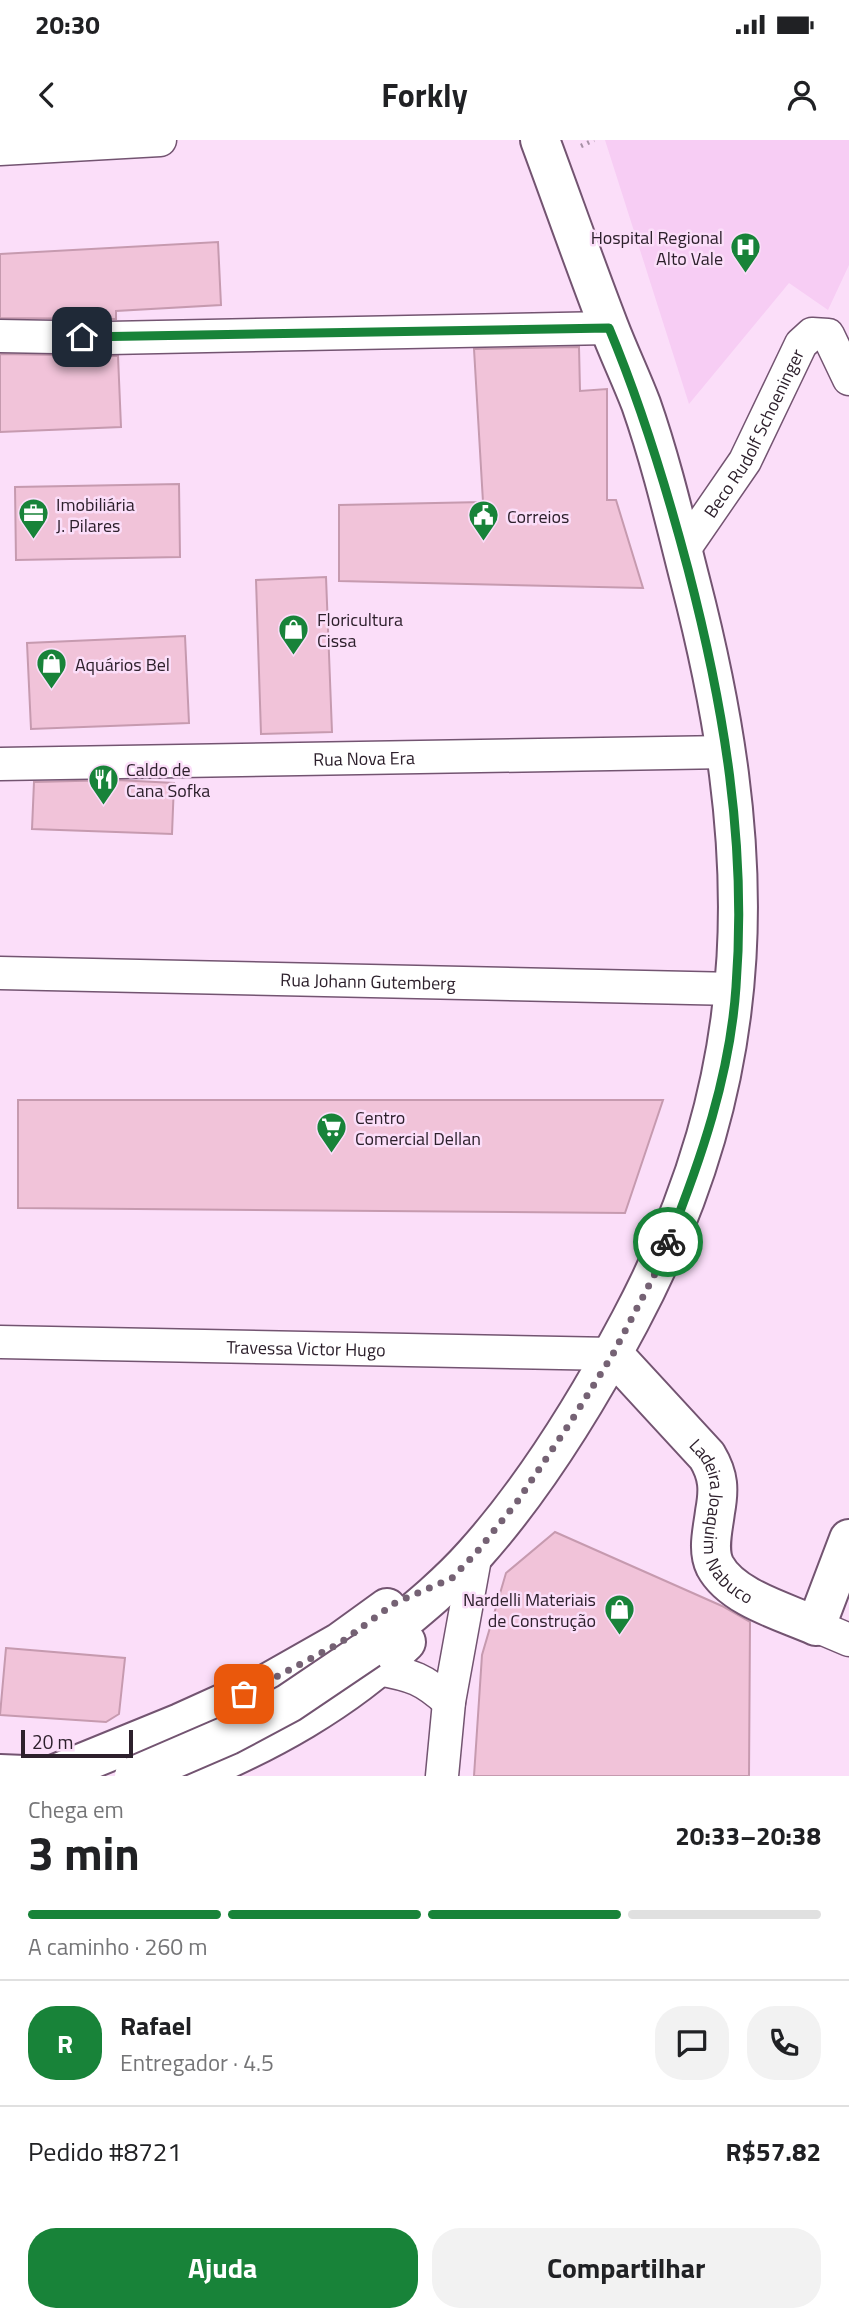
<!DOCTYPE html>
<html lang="pt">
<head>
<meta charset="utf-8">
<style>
  body { margin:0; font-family:"Titillium Web",sans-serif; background:#f2f2f2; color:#202124; height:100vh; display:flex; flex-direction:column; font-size:26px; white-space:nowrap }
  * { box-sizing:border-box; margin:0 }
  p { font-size:23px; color:#757577 }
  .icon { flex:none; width:38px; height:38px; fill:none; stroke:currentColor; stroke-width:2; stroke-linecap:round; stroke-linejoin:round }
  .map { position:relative; height:1636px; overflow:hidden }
  .panel { display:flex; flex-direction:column; background:#fff; flex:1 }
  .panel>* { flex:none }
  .scale { position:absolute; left:21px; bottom:18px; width:112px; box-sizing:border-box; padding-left:7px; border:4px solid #2d202c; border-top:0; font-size:19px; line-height:24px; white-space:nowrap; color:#2d202c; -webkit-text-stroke:5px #fbdef9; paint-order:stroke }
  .pin { position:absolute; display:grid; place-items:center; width:60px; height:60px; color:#fff; margin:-30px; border-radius:14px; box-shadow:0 4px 10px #0006 }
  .courier { position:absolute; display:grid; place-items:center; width:70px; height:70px; margin:-35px; border:5px solid #188339; border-radius:50%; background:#fff; color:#222; box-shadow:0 2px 9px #0007 }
  .headline em { font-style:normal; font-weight:700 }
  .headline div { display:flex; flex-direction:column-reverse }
  .headline { display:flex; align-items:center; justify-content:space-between; height:119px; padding:0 28px }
  h1 { font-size:46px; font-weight:700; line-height:52px }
  .bar { display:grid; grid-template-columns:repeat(4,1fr); gap:10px 7px; align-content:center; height:84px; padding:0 28px }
  .bar i { height:9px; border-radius:5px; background:#e0e0e0 }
  .bar .on { background:#188339 }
  .bar p { grid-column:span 4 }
  .line { display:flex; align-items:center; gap:18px; padding:0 28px; border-top:2px solid #e0e0e0 }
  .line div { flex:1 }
  .round { display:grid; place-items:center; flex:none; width:74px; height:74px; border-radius:28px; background:#f2f2f2 }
  .cta { display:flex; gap:14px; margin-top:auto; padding:14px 28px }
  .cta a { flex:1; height:80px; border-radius:28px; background:#188339; color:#fff; font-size:28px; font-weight:700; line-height:80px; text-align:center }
  .cta a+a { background:#f2f2f2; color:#202124 }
  .status { display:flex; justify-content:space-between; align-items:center; height:49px; padding:0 35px; background:#fff; direction:ltr }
  .status svg { height:19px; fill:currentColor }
  header { display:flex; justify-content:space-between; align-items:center; height:91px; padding:0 28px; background:#fff; font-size:32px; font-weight:700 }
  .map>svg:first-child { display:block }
</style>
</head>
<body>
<div class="status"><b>20:30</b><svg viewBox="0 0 49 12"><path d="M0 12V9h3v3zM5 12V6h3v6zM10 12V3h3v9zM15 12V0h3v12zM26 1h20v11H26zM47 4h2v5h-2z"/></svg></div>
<header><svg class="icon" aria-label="back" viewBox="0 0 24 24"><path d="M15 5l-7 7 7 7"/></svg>Forkly<svg class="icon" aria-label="person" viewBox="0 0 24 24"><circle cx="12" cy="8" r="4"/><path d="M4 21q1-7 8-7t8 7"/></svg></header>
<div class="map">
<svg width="849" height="1636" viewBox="0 0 849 1636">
  <rect width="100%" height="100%" fill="#fbdef9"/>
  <!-- built -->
  <path fill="#f7cdf4" d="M605 0H849V125L828 170 789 143 689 264Z"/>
  <!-- building -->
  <path fill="#f1c3d9" stroke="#c69aaf" stroke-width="2" d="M218 102 221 165 116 171V179L0 178V114Z
    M579 207 580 251 607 249V360H616L643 448 339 441V365L483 362 474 209Z
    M0 214 118 216 121 287 0 292Z
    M179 344 180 417 16 420 15 347Z
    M326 437 332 592 261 594 256 440Z
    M185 496 189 583 31 589 27 503Z
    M117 640 174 643 172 694 32 689 34 642Z
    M18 960H663L625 1073 18 1068Z
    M555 1392 722 1466 750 1482 749 1636H474L482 1515 506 1433Z
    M6 1508 125 1518 119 1574 106 1582 0 1575Z"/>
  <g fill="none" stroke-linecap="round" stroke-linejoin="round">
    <defs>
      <g id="street">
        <path d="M0 9 160 0"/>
        <path d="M0 196 109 198 609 188"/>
        <path id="s1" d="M683 411 745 321 801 204 812 194 828 195 849 239"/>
        <path id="s2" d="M0 624 728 612"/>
        <path id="s3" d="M0 833 736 849"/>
        <path id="s4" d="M0 1202 613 1214"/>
        <path d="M816 1486 849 1500"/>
        <path d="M378 1529C412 1535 424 1539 449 1562"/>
        <path d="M442 1636 449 1562 476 1413"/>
      </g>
      <g id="secondary">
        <path id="s5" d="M613 1214 707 1316C719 1336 719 1350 715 1372 713 1389 707 1410 715 1426 732 1458 785 1472 816 1486L849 1399"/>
        <path d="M369 1509C405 1479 443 1450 474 1415 536 1346 587 1262 630 1181 764 929 760 710 690 440 675 381 661 321 641 264 631 238 619 213 609 187 585 125 563 62 540 0"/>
        <path d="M0 1634 50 1636 180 1583 266 1544 340 1502 387 1468"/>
        <path d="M189 1636C268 1603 344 1562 406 1502"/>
      </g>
    </defs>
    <!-- street casing -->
    <use href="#street" stroke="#735471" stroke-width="35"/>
    <!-- secondary casing -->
    <use href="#secondary" stroke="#735471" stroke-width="42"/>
    <!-- path -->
    <path stroke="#a791a6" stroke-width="4.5" stroke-dasharray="2 5" stroke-linecap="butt" d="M581 6 594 0"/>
    <!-- street -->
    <use href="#street" stroke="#fff" stroke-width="32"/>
    <!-- secondary -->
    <use href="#secondary" stroke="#fff" stroke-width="38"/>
    <defs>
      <path id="secondary-bridge" d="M134 1636 229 1595 289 1563 369 1509"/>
    </defs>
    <!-- secondary-bridge casing -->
    <use href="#secondary-bridge" stroke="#735471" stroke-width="42" stroke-linecap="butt"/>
    <!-- secondary-bridge -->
    <use href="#secondary-bridge" stroke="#fff" stroke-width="38"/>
  </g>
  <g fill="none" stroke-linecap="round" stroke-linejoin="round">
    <!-- done -->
    <path stroke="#756274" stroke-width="7" stroke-dasharray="0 12.6" d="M244 1554 340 1503 395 1463 452 1438 476 1413 517 1362 570 1283 613 1214 658 1128 668 1102"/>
    <!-- route -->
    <path stroke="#188339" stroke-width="9" d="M82 197 609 188C642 267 666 346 688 429 724 567 747 704 736 847 730 935 701 1020 668 1102"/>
  </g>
  <!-- icons -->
  <defs>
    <symbol id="hospital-pin" viewBox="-11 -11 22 30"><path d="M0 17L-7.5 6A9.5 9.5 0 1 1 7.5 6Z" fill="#188339" stroke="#fbdef9"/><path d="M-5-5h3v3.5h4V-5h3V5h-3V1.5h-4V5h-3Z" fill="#fff"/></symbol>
    <symbol id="office-pin" viewBox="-11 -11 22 30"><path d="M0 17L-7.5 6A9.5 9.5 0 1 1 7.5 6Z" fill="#188339" stroke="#fbdef9"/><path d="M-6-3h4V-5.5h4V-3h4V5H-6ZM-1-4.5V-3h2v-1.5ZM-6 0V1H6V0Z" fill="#fff"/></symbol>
    <symbol id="civic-pin" viewBox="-11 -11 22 30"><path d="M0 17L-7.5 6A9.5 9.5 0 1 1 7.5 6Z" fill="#188339" stroke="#fbdef9"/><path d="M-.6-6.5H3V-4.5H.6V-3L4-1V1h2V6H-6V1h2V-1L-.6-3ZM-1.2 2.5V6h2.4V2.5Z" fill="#fff"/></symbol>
    <symbol id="shop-pin" viewBox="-11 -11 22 30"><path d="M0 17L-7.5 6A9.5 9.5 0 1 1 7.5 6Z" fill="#188339" stroke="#fbdef9"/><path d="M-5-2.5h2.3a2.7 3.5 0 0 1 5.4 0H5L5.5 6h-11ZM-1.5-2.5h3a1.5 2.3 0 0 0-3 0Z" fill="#fff"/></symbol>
    <symbol id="restaurant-pin" viewBox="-11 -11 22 30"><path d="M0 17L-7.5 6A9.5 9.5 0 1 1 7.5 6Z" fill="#188339" stroke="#fbdef9"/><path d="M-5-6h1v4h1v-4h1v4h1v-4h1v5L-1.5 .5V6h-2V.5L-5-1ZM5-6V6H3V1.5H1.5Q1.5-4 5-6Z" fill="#fff"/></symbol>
    <symbol id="supermarket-pin" viewBox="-11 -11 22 30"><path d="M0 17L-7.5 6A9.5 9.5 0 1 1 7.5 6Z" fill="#188339" stroke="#fbdef9"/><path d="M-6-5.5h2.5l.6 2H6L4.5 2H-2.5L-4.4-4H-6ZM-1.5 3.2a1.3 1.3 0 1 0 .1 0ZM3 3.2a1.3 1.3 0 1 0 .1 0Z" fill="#fff"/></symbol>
  </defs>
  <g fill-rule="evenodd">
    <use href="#hospital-pin" x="728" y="90" width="35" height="47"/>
    <use href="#office-pin" x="16" y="356" width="35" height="47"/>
    <use href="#civic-pin" x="466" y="358" width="35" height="47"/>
    <use href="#shop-pin" x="276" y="472" width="35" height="47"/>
    <use href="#shop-pin" x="34" y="506" width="35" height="47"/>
    <use href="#restaurant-pin" x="86" y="622" width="35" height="47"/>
    <use href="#supermarket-pin" x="314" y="970" width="35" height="47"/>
    <use href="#shop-pin" x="602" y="1452" width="35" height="47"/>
  </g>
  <g text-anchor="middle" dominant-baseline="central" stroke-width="5" stroke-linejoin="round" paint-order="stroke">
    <!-- poi labels -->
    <g font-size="18" fill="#2d202c" stroke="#fbdef9" text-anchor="start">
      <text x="723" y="97" text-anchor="end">Hospital Regional<tspan x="723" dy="21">Alto Vale</tspan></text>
      <text x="56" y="364">Imobiliária<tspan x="56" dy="21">J. Pilares</tspan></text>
      <text x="507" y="376">Correios</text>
      <text x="317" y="479">Floricultura<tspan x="317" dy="21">Cissa</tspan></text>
      <text x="75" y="524">Aquários Bel</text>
      <text x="126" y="629">Caldo de<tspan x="126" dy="21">Cana Sofka</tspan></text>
      <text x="355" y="977">Centro<tspan x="355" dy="21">Comercial Dellan</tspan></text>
      <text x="596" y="1459" text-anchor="end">Nardelli Materiais<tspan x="596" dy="21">de Construção</tspan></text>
    </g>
    <!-- street labels -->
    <g font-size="18" fill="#2d202c" stroke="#fbdef9">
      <text stroke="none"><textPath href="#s1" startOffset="138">Beco Rudolf Schoeninger</textPath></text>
      <text stroke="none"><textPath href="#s2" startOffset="364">Rua Nova Era</textPath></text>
      <text stroke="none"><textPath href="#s3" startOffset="368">Rua Johann Gutemberg</textPath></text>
      <text stroke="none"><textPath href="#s4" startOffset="306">Travessa Victor Hugo</textPath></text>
      <text stroke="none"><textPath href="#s5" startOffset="210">Ladeira Joaquim Nabuco</textPath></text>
    </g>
  </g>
</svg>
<div class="scale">20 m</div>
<div class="pin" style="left:244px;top:1554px;background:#ea580c"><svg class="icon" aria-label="bag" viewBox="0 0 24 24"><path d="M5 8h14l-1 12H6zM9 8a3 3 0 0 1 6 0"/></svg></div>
<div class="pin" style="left:82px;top:197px;background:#1f2937"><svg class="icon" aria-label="home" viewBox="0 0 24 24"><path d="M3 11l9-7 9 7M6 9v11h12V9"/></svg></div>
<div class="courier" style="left:668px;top:1102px"><svg class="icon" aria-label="bike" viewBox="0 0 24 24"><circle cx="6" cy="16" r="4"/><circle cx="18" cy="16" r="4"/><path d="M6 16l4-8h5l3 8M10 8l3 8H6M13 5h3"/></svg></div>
</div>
<section class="panel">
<div class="headline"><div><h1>3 min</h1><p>Chega em</p></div><em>20:33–20:38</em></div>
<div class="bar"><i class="on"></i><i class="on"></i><i class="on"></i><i></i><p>A caminho · 260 m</p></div>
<div class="line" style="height:126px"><b class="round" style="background:#188339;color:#fff">R</b><div><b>Rafael</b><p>Entregador · 4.5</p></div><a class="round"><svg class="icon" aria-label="chat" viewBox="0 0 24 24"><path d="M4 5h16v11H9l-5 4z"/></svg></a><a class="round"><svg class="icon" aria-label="phone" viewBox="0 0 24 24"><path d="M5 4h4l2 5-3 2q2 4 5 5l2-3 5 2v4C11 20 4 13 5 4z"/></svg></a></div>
<div class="line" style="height:91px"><div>Pedido #8721</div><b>R$57.82</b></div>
<div class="cta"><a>Ajuda</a><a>Compartilhar</a></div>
</section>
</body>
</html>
